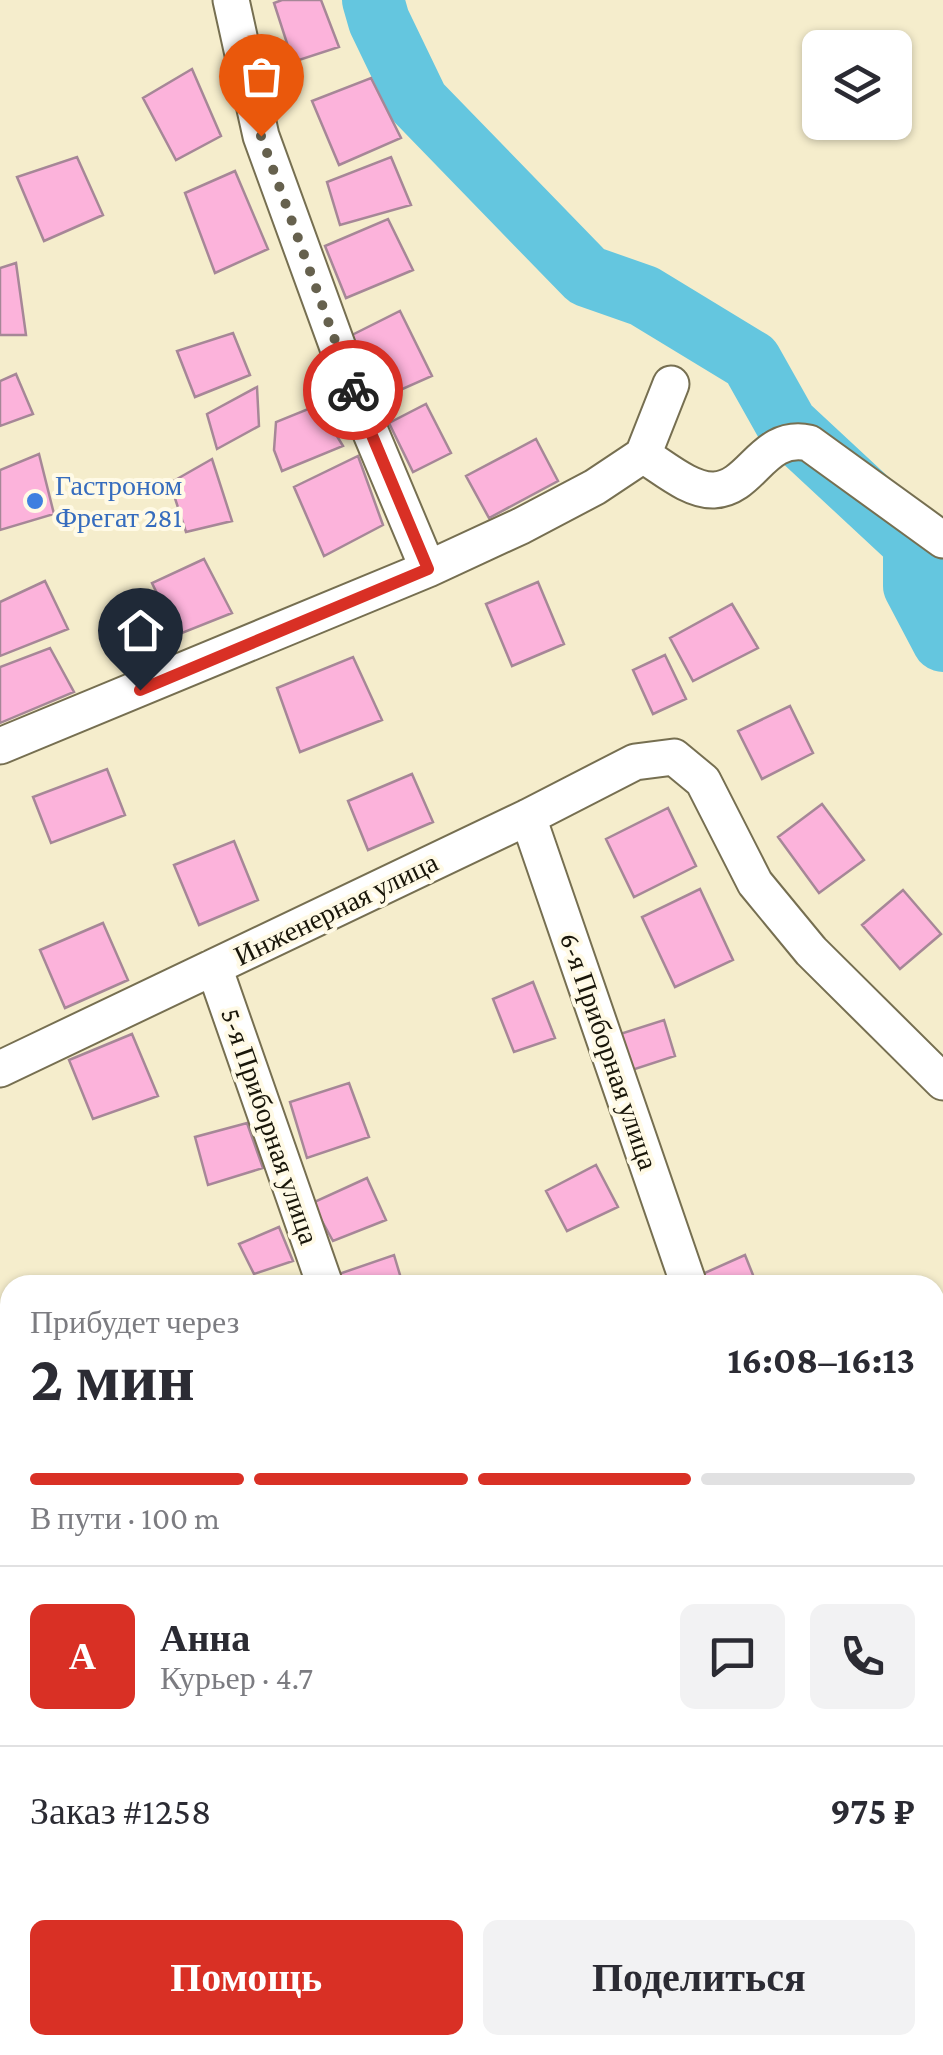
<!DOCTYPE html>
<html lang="ru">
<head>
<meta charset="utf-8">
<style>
  body { margin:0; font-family:"Crimson Pro",serif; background:#f2f2f3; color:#2b2b33; height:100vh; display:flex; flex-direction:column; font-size:38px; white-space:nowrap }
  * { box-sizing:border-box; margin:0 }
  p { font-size:32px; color:#7c7c81 }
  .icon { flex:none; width:55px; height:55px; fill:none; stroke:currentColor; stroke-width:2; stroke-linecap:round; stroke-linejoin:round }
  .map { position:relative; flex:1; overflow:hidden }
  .drawer { position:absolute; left:0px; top:1275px; width:945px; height:780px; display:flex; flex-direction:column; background:#fff; border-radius:30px 30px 0 0; box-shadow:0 2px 8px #0004 }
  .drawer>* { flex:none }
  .tools { position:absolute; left:802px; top:30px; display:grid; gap:20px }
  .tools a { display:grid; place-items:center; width:110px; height:110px; border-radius:15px; background:#fff; box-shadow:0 2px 8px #0004; font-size:50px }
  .pin { position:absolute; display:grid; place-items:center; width:85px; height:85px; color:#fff; margin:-102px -42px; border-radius:50% 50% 50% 0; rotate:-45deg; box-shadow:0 0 10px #0007 }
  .pin .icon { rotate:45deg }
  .courier { position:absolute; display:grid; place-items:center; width:100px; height:100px; margin:-50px; border:8px solid #d93025; border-radius:50%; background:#fff; color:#222; box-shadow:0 2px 12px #0007 }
  .headline em { font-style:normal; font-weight:700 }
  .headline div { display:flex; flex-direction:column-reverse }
  .headline { display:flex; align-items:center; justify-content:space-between; height:170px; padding:0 30px }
  h1 { font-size:65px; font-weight:700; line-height:75px }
  .bar { display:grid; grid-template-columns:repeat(4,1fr); gap:15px 10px; align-content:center; height:120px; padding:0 30px }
  .bar i { height:12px; border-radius:8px; background:#e1e1e2 }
  .bar .active { background:#d93025 }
  .bar p { grid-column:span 4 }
  .line { display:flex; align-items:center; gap:25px; padding:0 30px; border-top:2px solid #e1e1e2 }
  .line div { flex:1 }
  .round { display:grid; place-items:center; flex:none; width:105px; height:105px; border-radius:15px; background:#f2f2f3 }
  .action { display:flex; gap:20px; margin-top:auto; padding:20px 30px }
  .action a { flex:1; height:115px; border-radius:15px; background:#d93025; color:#fff; font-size:40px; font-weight:700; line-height:115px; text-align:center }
  .action a+a { background:#f2f2f3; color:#2b2b33 }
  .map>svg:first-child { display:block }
</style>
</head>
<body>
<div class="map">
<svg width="943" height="2055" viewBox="0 0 943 2055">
  <rect width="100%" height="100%" fill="#f5edcc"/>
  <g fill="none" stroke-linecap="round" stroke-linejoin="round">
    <!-- river -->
    <path stroke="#64c6df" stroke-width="62" d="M373 0 379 21 418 102 587 276 644 296 751 361 787 425 914 543V586L943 641"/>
  </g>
  <!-- building -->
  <path fill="#fcb3db" stroke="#a68797" stroke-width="2.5" d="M282 0H321L339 47 293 62 274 3Z
    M192 69 221 136 176 160 143 98Z
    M371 78 401 138 339 165 312 101Z
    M77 157 103 215 44 241 17 177Z
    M391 157 411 205 340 225 327 182Z
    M235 171 268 249 215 273 185 193Z
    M388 219 413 270 346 298 325 246Z
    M16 263 26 335H0V268Z
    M400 311 432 376 382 398 352 335Z
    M233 333 250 375 195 397 177 351Z
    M16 374 33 414 0 426V381Z
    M257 387 259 426 217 449 207 414Z
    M426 404 451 453 413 472 389 423Z
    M318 405 343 446 282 471 274 450 276 422Z
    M536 439 558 481 489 518 466 476Z
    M39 454 54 514 0 530V470Z
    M358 456 383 525 324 556 294 487Z
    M212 459 232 521 186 532 170 483Z
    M204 559 232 613 177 635 152 583Z
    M45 581 68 629 0 656V602Z
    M538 582 564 644 512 666 486 604Z
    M732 604 758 648 693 681 670 638Z
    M50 648 74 692 0 723V667Z
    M665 655 686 699 653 714 633 670Z
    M353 657 382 720 300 752 277 688Z
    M790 706 813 753 762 779 738 731Z
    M107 769 125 815 51 843 33 797Z
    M412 774 433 822 368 850 348 801Z
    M822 804 864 860 819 893 778 837Z
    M668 808 696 866 634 897 606 839Z
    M234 841 258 900 199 925 174 865Z
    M700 889 733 960 675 987 642 917Z
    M903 890 941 934 900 969 862 925Z
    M103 923 128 980 65 1008 40 950Z
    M533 982 555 1038 514 1052 493 999Z
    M664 1020 675 1056 632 1070 620 1034Z
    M132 1034 158 1096 93 1119 69 1060Z
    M349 1083 369 1137 307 1158 290 1102Z
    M247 1123 263 1168 208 1185 195 1137Z
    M596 1165 618 1207 567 1231 546 1191Z
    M367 1178 386 1220 333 1241 312 1203Z
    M279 1227 293 1261 254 1274 239 1244Z
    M394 1255 403 1285H340L336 1275Z
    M745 1255 757 1285H702L698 1276Z
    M0 1472 10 1493V1514L0 1517Z
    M10 1716V1788L0 1792V1719Z
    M114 2045H193L196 2052 118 2055Z
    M257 2045H313L316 2053 260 2055Z"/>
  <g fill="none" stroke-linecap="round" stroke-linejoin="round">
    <defs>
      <path id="street" d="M231 0 261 136 357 400 428 569
        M643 455C663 467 690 491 714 490 753 488 762 433 809 443L943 540
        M0 746 428 569 521 526 595 487 643 455 671 384
        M528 817 689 1285
        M214 967 325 1285
        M0 1069 528 817 635 762 674 757 703 781 755 883 811 951 943 1082
        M0 1393 10 1422
        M935 1968 943 1990
        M228 2045 231 2055
        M588 2045 592 2055"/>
    </defs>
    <!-- street casing -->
    <use href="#street" stroke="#766f51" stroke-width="39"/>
    <!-- street -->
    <use href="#street" stroke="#fff" stroke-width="35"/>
  </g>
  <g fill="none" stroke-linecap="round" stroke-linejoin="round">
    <!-- done -->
    <path stroke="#66614e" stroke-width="10" stroke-dasharray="0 18" d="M261 136 353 390"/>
    <!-- route -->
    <path stroke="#d93025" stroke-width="12" d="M140 690 428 569 353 390"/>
  </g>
  <!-- markers -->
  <circle fill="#3f7fe0" stroke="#fffae6" stroke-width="4" cx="35" cy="501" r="10"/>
  <g text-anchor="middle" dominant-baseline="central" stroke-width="8" stroke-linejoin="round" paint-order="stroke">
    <!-- shop labels -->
    <g font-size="28" fill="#366cbe" stroke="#fffae6" text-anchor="start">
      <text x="55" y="485">Гастроном<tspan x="55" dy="32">Фрегат 281</tspan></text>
    </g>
    <!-- street labels -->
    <g font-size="28" fill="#19160a" stroke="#fffae6">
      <text transform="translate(336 909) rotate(-26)">Инженерная улица</text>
      <text transform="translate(609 1051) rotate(71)">6-я Приборная улица</text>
      <text transform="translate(270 1126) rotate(71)">5-я Приборная улица</text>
    </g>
  </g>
</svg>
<div class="tools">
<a><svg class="icon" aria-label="layers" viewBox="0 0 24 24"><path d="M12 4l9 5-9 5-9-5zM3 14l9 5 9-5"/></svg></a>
</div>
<div class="pin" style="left:261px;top:136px;background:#ea580c"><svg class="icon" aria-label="bag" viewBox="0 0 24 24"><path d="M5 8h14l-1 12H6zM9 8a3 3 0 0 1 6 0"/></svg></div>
<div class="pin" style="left:140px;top:690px;background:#1f2937"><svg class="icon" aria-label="home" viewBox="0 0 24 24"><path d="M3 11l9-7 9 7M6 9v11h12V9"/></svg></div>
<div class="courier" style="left:353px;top:390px"><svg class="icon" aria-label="bike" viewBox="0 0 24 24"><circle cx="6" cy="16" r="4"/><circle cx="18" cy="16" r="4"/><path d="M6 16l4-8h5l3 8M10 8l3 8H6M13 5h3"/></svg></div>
<section class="drawer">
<div class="headline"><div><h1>2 мин</h1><p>Прибудет через</p></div><em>16:08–16:13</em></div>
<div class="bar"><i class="active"></i><i class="active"></i><i class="active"></i><i></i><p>В пути · 100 m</p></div>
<div class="line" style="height:180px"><b class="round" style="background:#d93025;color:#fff">А</b><div><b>Анна</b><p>Курьер · 4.7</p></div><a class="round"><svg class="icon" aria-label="chat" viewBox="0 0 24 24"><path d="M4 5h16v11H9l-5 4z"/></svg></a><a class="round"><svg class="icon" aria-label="phone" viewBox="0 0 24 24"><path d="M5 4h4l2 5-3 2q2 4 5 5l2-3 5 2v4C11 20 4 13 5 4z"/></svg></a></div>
<div class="line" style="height:130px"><div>Заказ #1258</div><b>975 ₽</b></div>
<div class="action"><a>Помощь</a><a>Поделиться</a></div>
</section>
</div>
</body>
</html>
